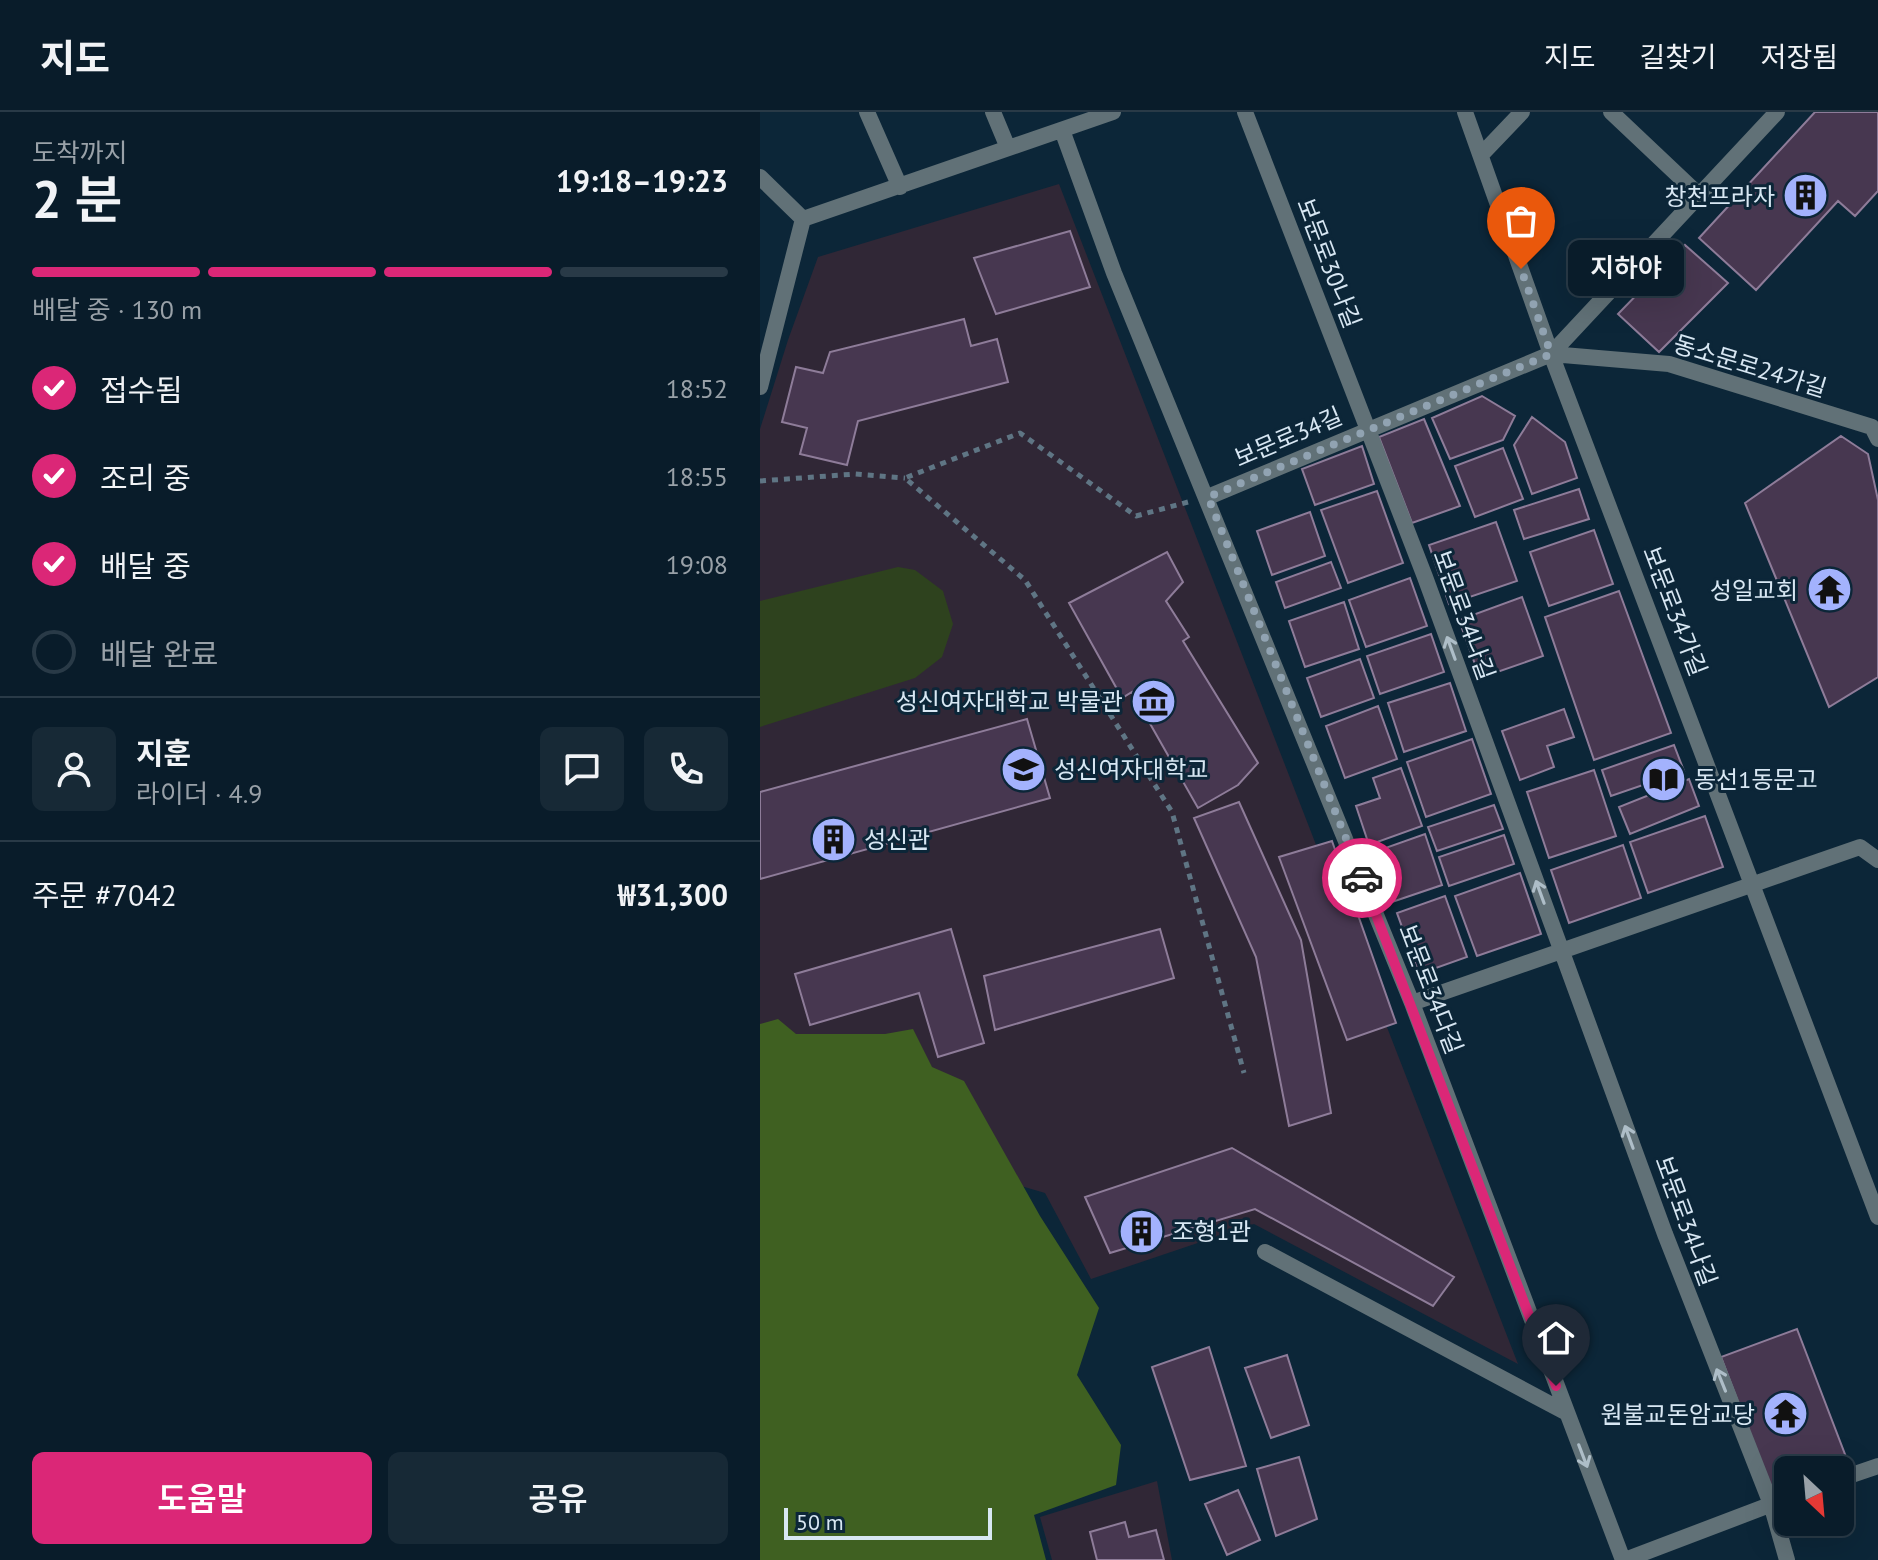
<!DOCTYPE html>
<html lang="ko">
<head>
<meta charset="utf-8">
<style>
  body { margin:0; font-family:"PT Sans","Noto Sans KR",sans-serif; background:#172936; color:#f1f3f6; height:100vh; display:flex; flex-direction:column; font-size:30px; white-space:nowrap }
  * { box-sizing:border-box; margin:0 }
  p { font-size:26px; color:#99a1a8 }
  .icon { flex:none; width:44px; height:44px; fill:none; stroke:currentColor; stroke-width:2; stroke-linecap:round; stroke-linejoin:round }
  .map { position:relative; flex:1; overflow:hidden }
  .drawer { display:flex; flex-direction:column; background:#091c2a; width:760px }
  .drawer>* { flex:none }
  .needle { width:52px; rotate:154deg }
  .controls { position:absolute; left:1014px; top:1344px; display:grid; gap:16px }
  .controls a { display:grid; place-items:center; width:80px; height:80px; border-radius:12px; background:#091c2a; box-shadow:0 8px 32px #0002,0 0 0 2px #293a47; font-size:40px }
  .scale { position:absolute; left:24px; bottom:20px; width:208px; box-sizing:border-box; padding-left:8px; border:4px solid #d8e7f3; border-top:0; font-size:22px; line-height:28px; white-space:nowrap; color:#d8e7f3; -webkit-text-stroke:6px #0c2638; paint-order:stroke }
  .pin { position:absolute; display:grid; place-items:center; width:68px; height:68px; color:#fff; margin:-82px -34px; border-radius:50% 50% 50% 0; rotate:-45deg; box-shadow:0 0 8px #0007 }
  .pin .icon { rotate:45deg }
  .courier { position:absolute; display:grid; place-items:center; width:80px; height:80px; margin:-40px; border:6px solid #db2777; border-radius:50%; background:#fff; color:#222; box-shadow:0 2px 10px #0007 }
  .bubble { position:absolute; height:56px; border-radius:12px; background:#091c2a; box-shadow:0 8px 32px #0002,0 0 0 2px #293a47; font-size:26px; font-weight:600; line-height:56px; text-align:center }
  .head em { font-style:normal; font-weight:600 }
  .head div { display:flex; flex-direction:column-reverse }
  .head { display:flex; align-items:center; justify-content:space-between; height:136px; padding:0 32px }
  h1 { font-size:52px; font-weight:600; line-height:60px }
  .bar { display:grid; grid-template-columns:repeat(4,1fr); gap:12px 8px; align-content:center; height:96px; padding:0 32px }
  .bar i { height:10px; border-radius:6px; background:#293a47 }
  .bar .selected { background:#db2777 }
  .bar p { grid-column:span 4 }
  .line { display:flex; align-items:center; gap:20px; padding:0 32px; border-top:2px solid #293a47 }
  .line div { flex:1 }
  .round { display:grid; place-items:center; flex:none; width:84px; height:84px; border-radius:12px; background:#172936 }
  ol { padding:0 32px; list-style:none }
  li { display:flex; align-items:center; gap:24px; height:88px }
  li p { margin-inline-start:auto }
  li .icon { padding:8px; border-radius:50%; background:#db2777; color:#fff; stroke-width:4 }
  li:last-child { color:#99a1a8 }
  li i { width:44px; height:44px; border:4px solid #293a47; border-radius:50% }
  .primary-button { display:flex; gap:16px; margin-top:auto; padding:16px 32px }
  .primary-button a { flex:1; height:92px; border-radius:12px; background:#db2777; color:#fff; font-size:32px; font-weight:600; line-height:92px; text-align:center }
  .primary-button a+a { background:#172936; color:#f1f3f6 }
  header { display:flex; align-items:center; gap:48px; box-sizing:border-box; height:112px; padding:0 40px; background:#091c2a; border-bottom:2px solid #293a47 }
  header strong { font-size:38px }
  nav { display:flex; gap:44px; margin-inline-start:auto; font-size:28px }
  main { display:flex; flex:1; min-height:0 }
  .map>svg:first-child { display:block }
</style>
</head>
<body>
<header>
<strong>지도</strong>
<nav><a>지도</a><a>길찾기</a><a>저장됨</a></nav>
</header>
<main>
<section class="drawer">
<div class="head"><div><h1>2 분</h1><p>도착까지</p></div><em>19:18–19:23</em></div>
<div class="bar"><i class="selected"></i><i class="selected"></i><i class="selected"></i><i></i><p>배달 중 · 130 m</p></div>
<ol>
<li><svg class="icon" aria-label="check" viewBox="0 0 24 24"><path d="M5 12l5 5 9-10"/></svg>접수됨<p>18:52</p></li>
<li><svg class="icon" aria-label="check" viewBox="0 0 24 24"><path d="M5 12l5 5 9-10"/></svg>조리 중<p>18:55</p></li>
<li><svg class="icon" aria-label="check" viewBox="0 0 24 24"><path d="M5 12l5 5 9-10"/></svg>배달 중<p>19:08</p></li>
<li><i></i>배달 완료</li>
</ol>
<div class="line" style="height:144px"><a class="round"><svg class="icon" aria-label="person" viewBox="0 0 24 24"><circle cx="12" cy="8" r="4"/><path d="M4 21q1-7 8-7t8 7"/></svg></a><div><b>지훈</b><p>라이더 · 4.9</p></div><a class="round"><svg class="icon" aria-label="chat" viewBox="0 0 24 24"><path d="M4 5h16v11H9l-5 4z"/></svg></a><a class="round"><svg class="icon" aria-label="phone" viewBox="0 0 24 24"><path d="M5 4h4l2 5-3 2q2 4 5 5l2-3 5 2v4C11 20 4 13 5 4z"/></svg></a></div>
<div class="line" style="height:104px"><div>주문 #7042</div><b>₩31,300</b></div>
<div class="primary-button"><a>도움말</a><a>공유</a></div>
</section>
<div class="map">
<svg width="1118" height="1448" viewBox="0 0 1118 1448">
  <rect width="100%" height="100%" fill="#0c2638"/>
  <!-- education -->
  <path fill="#302736" d="M299 72 758 1252 494 1112 331 1167 285 1081 0 997V317L28 228 58 145Z
    M397 1369 412 1448H292L280 1405Z"/>
  <!-- green -->
  <path fill="#2e421e" d="M138 455 155 458 183 479 193 512 182 545 155 566 0 615V489Z"/>
  <!-- forest -->
  <path fill="#3f6021" d="M18 907 36 922H125L153 917 172 955 204 969 280 1104 339 1196 317 1263 361 1333 356 1373 274 1403 286 1448H0V912Z"/>
  <!-- building -->
  <path fill="#473750" stroke="#8e7c99" stroke-width="2" d="M1055 0H1118V79L1095 104 1078 89 996 178 939 126Z
    M310 119 330 175 236 202 214 146Z
    M925 133 968 171 899 240 858 202Z
    M204 207 211 234 237 227 248 270 98 309 87 353 40 342 47 316 22 310 36 255 63 261 70 240Z
    M722 284 755 304 743 328 690 347 672 306Z
    M772 305 805 330 817 366 772 382 754 333Z
    M664 307 700 394 652 411 619 325Z
    M1081 324 1108 342 1118 388V565L1069 595 985 391Z
    M602 334 614 372 555 393 542 357Z
    M743 336 763 387 715 405 695 354Z
    M819 377 829 407 764 427 754 398Z
    M617 379 643 451 588 471 561 398Z
    M550 400 565 444 512 463 497 419Z
    M736 410 757 469 689 492 669 433Z
    M834 418 853 472 789 494 770 440Z
    M407 440 423 470 406 489 429 525 423 529 498 651 478 673 438 696 372 580 362 586 309 491Z
    M571 450 581 476 525 496 516 470Z
    M650 466 667 514 606 535 589 488Z
    M859 479 911 621 834 648 785 505Z
    M762 485 783 544 720 566 699 508Z
    M584 490 599 537 545 555 529 509Z
    M671 522 684 560 620 582 607 544Z
    M600 547 614 586 561 605 547 566Z
    M690 571 706 619 644 640 628 591Z
    M618 594 637 647 585 666 566 614Z
    M804 597 814 625 787 634 794 655 760 668 742 619Z
    M267 607 290 686 0 767V680Z
    M712 627 731 682 666 705 647 650Z
    M914 633 924 659 851 684 842 658Z
    M641 656 662 714 609 733 596 694 620 686 613 666Z
    M834 658 856 724 789 746 767 680Z
    M929 667 939 694 870 722 859 695Z
    M479 690 541 828 571 1001 529 1014 496 845 434 706Z
    M734 693 743 717 677 739 668 715Z
    M945 704 963 755 888 781 870 730Z
    M665 722 682 773 632 790 614 740Z
    M744 723 754 752 689 774 679 745Z
    M572 729 636 911 587 928 519 745Z
    M863 733 881 786 809 811 791 758Z
    M760 761 781 822 717 844 695 784Z
    M685 784 707 845 659 862 637 801Z
    M191 817 224 931 178 945 159 881 50 913 35 862Z
    M400 817 414 866 235 918 224 864Z
    M472 1036 694 1165 673 1194 495 1097 350 1141 325 1085Z
    M1037 1217 1091 1358 1080 1362V1358H1028V1380L1014 1385 961 1245Z
    M449 1235 486 1354 430 1368 392 1255Z
    M527 1243 549 1313 511 1326 485 1256Z
    M539 1345 557 1407 516 1424 497 1357Z
    M478 1378 500 1428 467 1443 445 1392Z
    M365 1410 369 1425 396 1418 404 1448H337L330 1420Z"/>
  <g fill="none" stroke-linecap="round" stroke-linejoin="round">
    <!-- path -->
    <path stroke="#5f7584" stroke-width="5" stroke-dasharray="6 6" stroke-linecap="butt" d="M0 369 95 362 145 366
      M428 390 376 404 260 321 145 366 265 468 412 700 484 961"/>
    <!-- street -->
    <path stroke="#617177" stroke-width="16" d="M107 0 140 75
      M233 0 248 36
      M485 0 665 465 905 1122 1011 1392 1027 1448
      M705 0 791 242 1118 1105
      M851 0 940 84
      M302 18 354 161 652 891 863 1448
      M721 43 762 0
      M0 65 43 107
      M791 242 909 252 1112 315 1118 327
      M0 275 43 107 353 0
      M448 385 791 242 1017 0
      M652 891 1100 735 1118 748
      M505 1140 807 1301
      M1080 1367 1118 1354
      M865 1448 1028 1386"/>
  </g>
  <!-- one-way arrows -->
  <defs><path id="oneway-shaft" d="M-6 0H5M1.5-3L5.5 0L1.5 3" fill="none" stroke-width="1.6" stroke-linecap="round" stroke-linejoin="round" transform="scale(2)"/></defs>
  <g stroke="#aebec8">
    <use href="#oneway-shaft" transform="translate(691 536) rotate(-110)"/>
    <use href="#oneway-shaft" transform="translate(780 780) rotate(-110)"/>
    <use href="#oneway-shaft" transform="translate(869 1025) rotate(-110)"/>
    <use href="#oneway-shaft" transform="translate(961 1268) rotate(-112)"/>
    <use href="#oneway-shaft" transform="translate(823 1344) rotate(69)"/>
  </g>
  <g fill="none" stroke-linecap="round" stroke-linejoin="round">
    <!-- done -->
    <path stroke="#91a3b2" stroke-width="8" stroke-dasharray="0 14.4" d="M602 766 448 385 791 242 761 157"/>
    <!-- route -->
    <path stroke="#db2777" stroke-width="10" d="M602 766 796 1274"/>
  </g>
  <!-- icons -->
  <defs>
    <symbol id="building-disc" viewBox="-11 -11 22 22"><circle r="9.5" fill="#a3b2fd" stroke="#0c2638"/><path d="M-4-6H4V6H1V3H-1V6H-4ZM-2.5-4.3h1.7v1.8h-1.7ZM.8-4.3h1.7v1.8H.8ZM-2.5-1h1.7V.8h-1.7ZM.8-1h1.7V.8H.8Z" fill="#111"/></symbol>
    <symbol id="temple-disc" viewBox="-11 -11 22 22"><circle r="9.5" fill="#a3b2fd" stroke="#0c2638"/><path d="M0-6L5-2H3V0L6.5 2.5H4V6H1.5V3h-3V6H-4V2.5H-6.5L-3 0V-2H-5Z" fill="#111"/></symbol>
    <symbol id="museum-disc" viewBox="-11 -11 22 22"><circle r="9.5" fill="#a3b2fd" stroke="#0c2638"/><path d="M0-6L6-3V-2H-6V-3ZM-5-1h2V3h-2ZM-1-1h2V3h-2ZM3-1h2V3H3ZM-6 4H6V6H-6Z" fill="#111"/></symbol>
    <symbol id="university-disc" viewBox="-11 -11 22 22"><circle r="9.5" fill="#a3b2fd" stroke="#0c2638"/><path d="M0-5L7-2L0 1L-7-2ZM-4 1L0 2.5L4 1V4Q0 6-4 4Z" fill="#111"/></symbol>
    <symbol id="library-disc" viewBox="-11 -11 22 22"><circle r="9.5" fill="#a3b2fd" stroke="#0c2638"/><path d="M-6-4Q-3-5.5-.7-3.5V5Q-3 3-6 4ZM6-4Q3-5.5 .7-3.5V5Q3 3 6 4Z" fill="#111"/></symbol>
  </defs>
  <g fill-rule="evenodd">
    <use href="#building-disc" x="1020" y="58" width="51" height="51"/>
    <use href="#temple-disc" x="1044" y="452" width="51" height="51"/>
    <use href="#museum-disc" x="368" y="564" width="51" height="51"/>
    <use href="#university-disc" x="238" y="632" width="51" height="51"/>
    <use href="#library-disc" x="878" y="642" width="51" height="51"/>
    <use href="#building-disc" x="48" y="702" width="51" height="51"/>
    <use href="#building-disc" x="356" y="1094" width="51" height="51"/>
    <use href="#temple-disc" x="1000" y="1276" width="51" height="51"/>
  </g>
  <g text-anchor="middle" dominant-baseline="central" stroke-width="6" stroke-linejoin="round" paint-order="stroke">
    <!-- poi labels -->
    <g font-size="24" fill="#d8e7f3" stroke="#0c2638" text-anchor="end">
      <text x="1015" y="84">창천프라자</text>
      <text x="1038" y="478">성일교회</text>
      <text x="363" y="589">성신여자대학교 박물관</text>
      <text x="294" y="657" text-anchor="start">성신여자대학교</text>
      <text x="934" y="667" text-anchor="start">동선1동문고</text>
      <text x="104" y="727" text-anchor="start">성신관</text>
      <text x="412" y="1119" text-anchor="start">조형1관</text>
      <text x="995" y="1302">원불교돈암교당</text>
    </g>
    <!-- street labels -->
    <g font-size="24" fill="#d8e7f3" stroke="#0c2638">
      <text transform="translate(569 151) rotate(69)">보문로30나길</text>
      <text transform="translate(990 254) rotate(17)">동소문로24가길</text>
      <text transform="translate(528 325) rotate(-23)">보문로34길</text>
      <text transform="translate(915 499) rotate(69)">보문로34가길</text>
      <text transform="translate(704 503) rotate(70)">보문로34나길</text>
      <text transform="translate(671 877) rotate(69)">보문로34다길</text>
      <text transform="translate(926 1109) rotate(70)">보문로34나길</text>
    </g>
  </g>
</svg>
<div class="controls">
<a><svg class="needle" viewBox="-14 -14 28 28"><path d="M0-13l5 13h-10z" fill="#e53935"/><path d="M0 13l5-13h-10z" fill="#99a1a8"/></svg></a>
</div>
<div class="scale">50 m</div>
<div class="pin" style="left:761px;top:157px;background:#ea580c"><svg class="icon" aria-label="bag" viewBox="0 0 24 24"><path d="M5 8h14l-1 12H6zM9 8a3 3 0 0 1 6 0"/></svg></div>
<div class="pin" style="left:796px;top:1274px;background:#1f2937"><svg class="icon" aria-label="home" viewBox="0 0 24 24"><path d="M3 11l9-7 9 7M6 9v11h12V9"/></svg></div>
<div class="courier" style="left:602px;top:766px"><svg class="icon" aria-label="car" viewBox="0 0 24 24"><path d="M5 17H2v-5l4-1 3-4h7l3 4 3 1v5h-3M9 17h6M6 11h13"/><circle cx="7" cy="17" r="2"/><circle cx="17" cy="17" r="2"/></svg></div>
<div class="bubble" style="left:808px;top:128px;width:116px">지하야</div>
</div>
</main>
</body>
</html>
